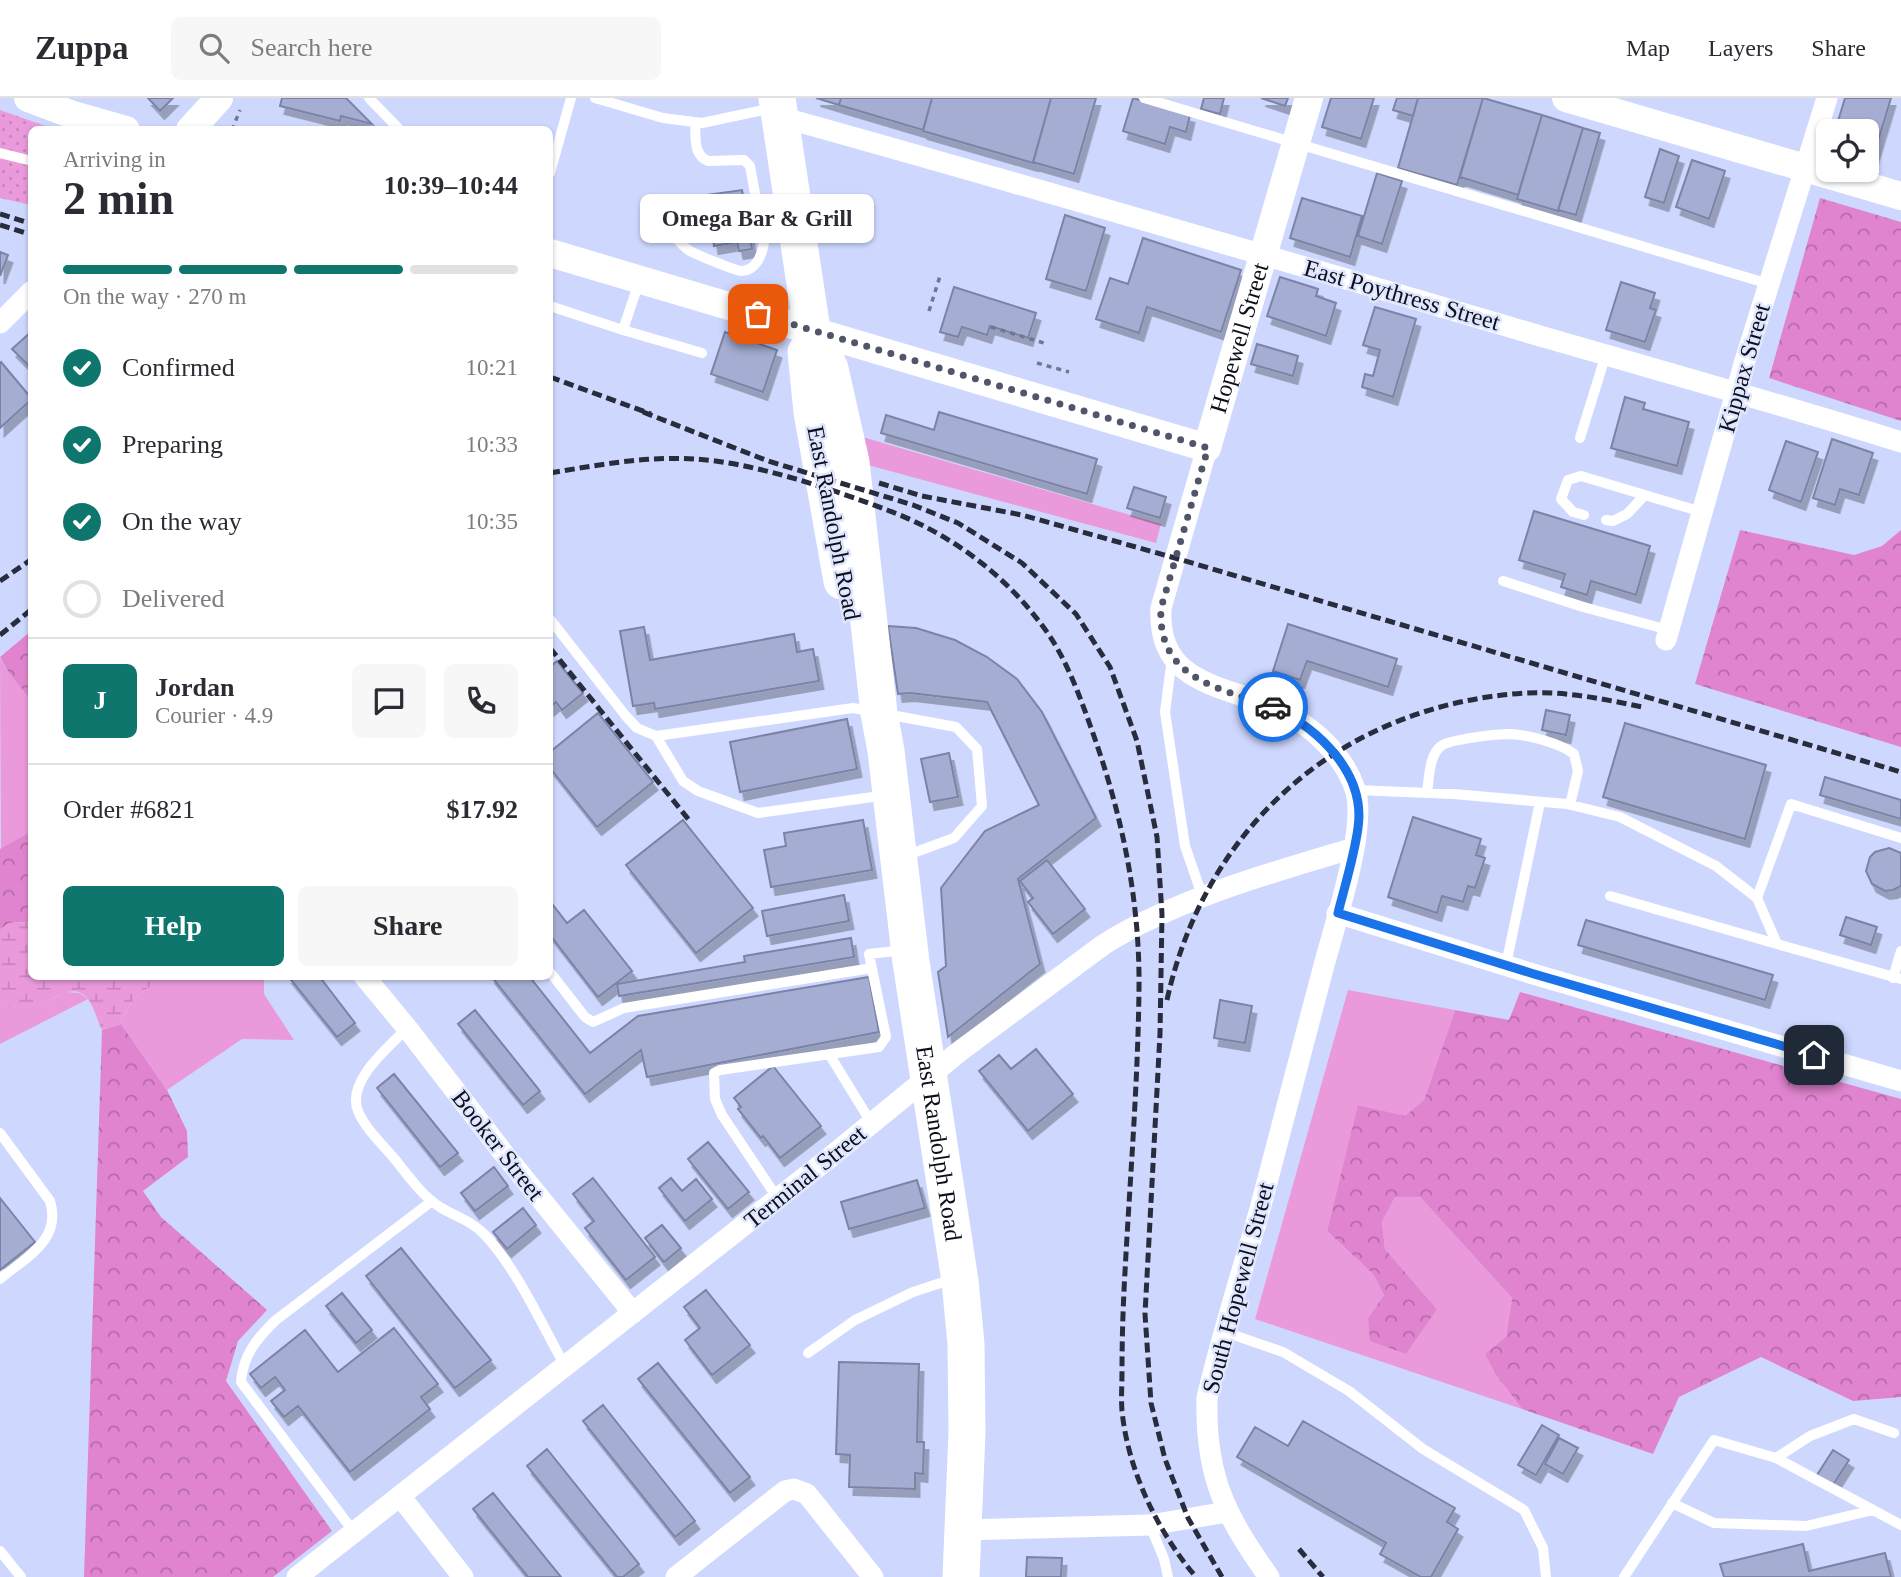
<!DOCTYPE html>
<html lang="en">
<head>
<meta charset="utf-8">
<style>
  body { margin:0; font-family:"Times New Roman",serif; background:#f7f7f7; color:#2b2b33; height:100vh; display:flex; flex-direction:column; font-size:26px; white-space:nowrap }
  * { box-sizing:border-box; margin:0 }
  p { font-size:23px; color:#7c7c81 }
  .icon { flex:none; width:38px; height:38px; fill:none; stroke:currentColor; stroke-width:2; stroke-linecap:round; stroke-linejoin:round }
  .map { position:relative; flex:1; overflow:hidden }
  .panel { position:absolute; left:28px; top:28px; width:525px; height:854px; display:flex; flex-direction:column; background:#fff; border-radius:10px; box-shadow:0 2px 5px #0004 }
  .panel>* { flex:none }
  .buttons { position:absolute; left:1816px; top:21px; display:grid; gap:14px }
  .buttons a { display:grid; place-items:center; width:63px; height:63px; border-radius:10px; background:#fff; box-shadow:0 2px 5px #0004; font-size:35px }
  .pin { position:absolute; display:grid; place-items:center; width:60px; height:60px; color:#fff; margin:-30px; border-radius:14px; box-shadow:0 4px 10px #0006 }
  .courier { position:absolute; display:grid; place-items:center; width:70px; height:70px; margin:-35px; border:5px solid #1a73e8; border-radius:50%; background:#fff; color:#222; box-shadow:0 2px 9px #0007 }
  .bubble { position:absolute; height:49px; border-radius:10px; background:#fff; box-shadow:0 2px 5px #0004; font-size:23px; font-weight:700; line-height:49px; text-align:center }
  .summary em { font-style:normal; font-weight:700 }
  .summary div { display:flex; flex-direction:column-reverse }
  .summary { display:flex; align-items:center; justify-content:space-between; height:119px; padding:0 35px }
  h1 { font-size:46px; font-weight:700; line-height:52px }
  .bar { display:grid; grid-template-columns:repeat(4,1fr); gap:10px 7px; align-content:center; height:84px; padding:0 35px }
  .bar i { height:9px; border-radius:5px; background:#e1e1e2 }
  .bar .active { background:#0f766e }
  .bar p { grid-column:span 4 }
  .line { display:flex; align-items:center; gap:18px; padding:0 35px; border-top:2px solid #e1e1e2 }
  .line div { flex:1 }
  .round { display:grid; place-items:center; flex:none; width:74px; height:74px; border-radius:10px; background:#f7f7f7 }
  ol { padding:0 35px; list-style:none }
  li { display:flex; align-items:center; gap:21px; height:77px }
  li p { margin-inline-start:auto }
  li .icon { padding:7px; border-radius:50%; background:#0f766e; color:#fff; stroke-width:4 }
  li:last-child { color:#7c7c81 }
  li i { width:38px; height:38px; border:4px solid #e1e1e2; border-radius:50% }
  .button { display:flex; gap:14px; margin-top:auto; padding:14px 35px }
  .button a { flex:1; height:80px; border-radius:10px; background:#0f766e; color:#fff; font-size:28px; font-weight:700; line-height:80px; text-align:center }
  .button a+a { background:#f7f7f7; color:#2b2b33 }
  header { display:flex; align-items:center; gap:42px; box-sizing:border-box; height:98px; padding:0 35px; background:#fff; border-bottom:2px solid #e1e1e2 }
  header strong { font-size:33px }
  nav { display:flex; gap:38px; margin-inline-start:auto; font-size:24px }
  .search { width:490px; height:63px; background:#f7f7f7; display:flex; align-items:center; gap:18px; box-sizing:border-box; padding:0 24px; border-radius:10px; color:#7c7c81; font-size:26px }
  .map>svg:first-child { display:block }
</style>
</head>
<body>
<header>
<strong>Zuppa</strong>
<div class="search"><svg class="icon" aria-label="search" viewBox="0 0 24 24"><circle cx="10" cy="10" r="6"/><path d="M15 15l6 6"/></svg>Search here</div>
<nav><a>Map</a><a>Layers</a><a>Share</a></nav>
</header>
<div class="map">
<svg width="1901" height="1479" viewBox="0 0 1901 1479">
  <defs>
    <pattern id="forest-crowns" width="20" height="18" patternUnits="userSpaceOnUse" patternTransform="scale(1.75)"><rect width="20" height="18" fill="#e184d0"/><path d="M2 6a3 3 0 1 1 6 0M12 15a3 3 0 1 1 6 0" fill="none" stroke="#b56aa8"/></pattern>
    <pattern id="wetland-marsh" width="20" height="14" patternUnits="userSpaceOnUse" patternTransform="scale(1.75)"><rect width="20" height="14" fill="#ea9adb"/><path d="M1 5h8M5 5V1M11 12h8M15 12V8" fill="none" stroke="#c884bb"/></pattern>
    <pattern id="park-dots" width="8" height="8" patternUnits="userSpaceOnUse" patternTransform="scale(1.75)"><rect width="8" height="8" fill="#ea9adb"/><path d="M2 2h.1M6 6h.1" fill="none" stroke="#c884bb" stroke-width="1.8" stroke-linecap="round"/></pattern>
    <filter id="shadow"><feDropShadow dx="4.5" dy="8" stdDeviation="0" flood-color="#0004"/></filter>
  </defs>
  <rect width="100%" height="100%" fill="#ced8fe"/>
  <!-- grass -->
  <path fill="#ea9adb" d="M859 338 1161 426 1156 445 864 366Z
    M0 560 9 575 32 602 31 735 1 752Z
    M163 879H264V896L294 942 242 941 167 992 121 926C131 898 141 896 163 879Z
    M1348 892 1455 912 1424 1002 1405 1019 1359 1007 1327 1133 1373 1176 1384 1197 1368 1220 1437 1211 1385 1151 1382 1124 1395 1099H1420L1512 1200 1506 1239 1496 1277 1522 1311 1255 1221Z
    M66 894 80 895 88 901 0 946V905C31 919 37 907 66 894Z"/>
  <!-- forest -->
  <path fill="url(#forest-crowns)" d="M1820 100 1901 124V323L1769 280Z
    M1740 432 1854 457 1882 448 1901 432V649L1695 586Z
    M31 533V602L9 575 0 559Z
    M29 735H31V824L9 825 0 832V751Z
    M1520 894 1901 1001V1299L1853 1303 1761 1259 1679 1299 1653 1356 1522 1311 1496 1277 1485 1256 1506 1239 1512 1200 1420 1099H1395L1382 1124 1385 1151 1437 1211 1406 1256 1370 1243 1368 1220 1384 1197 1373 1176 1327 1133 1358 1007 1405 1018 1424 1002 1455 912 1509 922Z
    M121 926 167 992 187 1033 188 1059 143 1093 161 1119 267 1212 238 1243 226 1283 332 1433 273 1479H84L102 932Z"/>
  <!-- wetland -->
  <path fill="url(#wetland-marsh)" d="M31 824 32 878 163 879C141 896 131 898 121 926L102 932C97 922 94 909 88 901 71 879 44 911 27 913 17 914 8 908 0 905V832L9 825Z"/>
  <!-- park -->
  <path fill="url(#park-dots)" d="M0 12 54 31 32 32 31 107 0 100Z"/>
  <!-- building -->
  <path fill="#a5aed2" stroke="#7b83a6" stroke-width="2" filter="url(#shadow)" d="M148 0H173L160 13Z
    M282 0H346L372 26 341 18 340 23 280 8Z
    M816 0H841L839 7Z
    M841 0H932L923 32 839 7Z
    M932 0H1051L1033 65 923 33Z
    M1051 0H1096L1074 76 1033 64Z
    M1133 0 1190 17 1186 34 1170 29 1165 46 1123 33Z
    M1204 0H1224L1220 16 1201 11Z
    M1261 0H1288L1285 8Z
    M1331 0H1374L1361 41 1322 29Z
    M1397 0H1418L1413 18 1393 12Z
    M1418 0H1483L1457 87 1398 70Z
    M1483 0 1542 17 1518 97 1460 79Z
    M1845 0H1891L1872 63 1867 61V33H1835Z
    M1542 17 1583 30 1558 113 1517 101Z
    M1583 30 1600 35 1576 117 1558 112Z
    M1660 51 1679 58 1664 105 1645 99Z
    M1692 62 1725 73 1709 121 1676 109Z
    M1377 75 1402 83 1382 146 1358 138Z
    M742 92 744 103 752 101 753 110 745 111 752 151 739 153 737 144 714 148 706 97Z
    M1302 100 1362 118 1350 159 1290 140Z
    M1065 117 1105 130 1086 193 1046 181Z
    M1143 140 1241 172 1221 234 1147 209 1139 235 1096 221 1110 180 1128 186Z
    M0 154 8 157 0 178Z
    M1280 179 1318 191 1316 198 1336 205 1326 238 1267 218Z
    M1621 184 1655 195 1650 210 1656 212 1645 244 1606 232Z
    M954 189 1036 215 1028 240 990 228 987 237 962 229 958 239 940 234Z
    M1375 209 1416 221 1393 299 1362 289 1365 276 1373 278 1380 252 1363 247Z
    M32 233V271L12 251Z
    M725 234 777 252 763 294 711 276Z
    M1257 246 1298 258 1293 278 1251 266Z
    M1 264 32 301 0 330V265Z
    M1625 299 1645 305 1643 311 1689 324 1677 368 1611 350Z
    M939 314 1097 361 1087 396 881 335 886 317 934 332Z
    M1832 341 1873 355 1859 397 1840 391 1835 407 1813 400Z
    M1786 343 1818 354 1801 404 1769 392Z
    M1134 389 1166 399 1160 420 1127 410Z
    M1534 413 1650 448 1636 497 1591 483 1587 497 1561 489 1565 476 1519 462Z
    M1288 526 1397 561 1388 589 1307 563 1300 582 1273 573Z
    M888 528 916 530 955 542 987 559 1017 581 1042 614 1096 720 1018 781 1040 866 948 939 938 874 946 868 941 790 985 733 1039 707 987 604 910 595 898 596Z
    M644 529 650 562 794 536 797 554 813 551 819 583 655 611 654 605 633 608 620 533Z
    M557 563 583 595 562 612 556 604 550 609V569Z
    M1546 612 1570 617 1566 637 1542 632Z
    M598 615 653 684 597 729 550 670V654Z
    M847 621 857 671 740 694 730 644Z
    M1625 625 1766 667 1745 741 1603 699Z
    M949 655 958 699 930 704 921 661Z
    M1825 679 1901 702V721L1820 697Z
    M1413 719 1481 741 1476 757 1485 760 1475 790 1468 788 1463 804 1442 798 1437 815 1388 799Z
    M683 722 753 810 696 855 626 767Z
    M863 722 872 772 771 789 764 752 786 748 784 735Z
    M1889 750 1901 755V788L1893 792 1885 793 1872 786 1866 773 1870 759 1875 754Z
    M1047 762 1085 811 1053 836 1028 804 1033 800 1020 783Z
    M844 797 849 823 767 838 762 813Z
    M553 807 567 825 584 812 632 873 598 899 550 837V810Z
    M1846 819 1877 829 1871 847 1840 837Z
    M1586 822 1773 877 1765 902 1578 847Z
    M851 840 854 859 619 898 617 886 745 864 744 858Z
    M288 878H319L355 925 337 939Z
    M491 878H529L590 955 638 918 869 879 879 934 647 979 641 952 585 996Z
    M1220 902 1252 908 1245 945 1214 940Z
    M475 912 540 993 523 1007 458 926Z
    M1036 951 1073 996 1028 1033 979 973 999 957 1011 971Z
    M773 968 821 1028 780 1060 763 1038 761 1040 738 1011 741 1009 734 1000Z
    M394 976 458 1055 440 1069 377 990Z
    M708 1044 749 1094 728 1111 688 1061Z
    M494 1069 508 1088 475 1113 461 1095Z
    M593 1080 655 1159 626 1182 585 1130 594 1123 573 1096Z
    M671 1080 682 1093 696 1081 712 1101 685 1123 659 1090Z
    M917 1082 925 1110 849 1131 841 1104Z
    M0 1100 35 1144 0 1172Z
    M523 1110 536 1127 507 1151 493 1134Z
    M662 1127 681 1150 664 1164 645 1140Z
    M401 1150 491 1262 455 1290 366 1178Z
    M706 1192 750 1247 712 1277 685 1242 700 1230 684 1209Z
    M342 1195 372 1232 356 1245 326 1208Z
    M394 1230 438 1286 421 1299 430 1311 350 1374 298 1308 284 1319 271 1303 285 1292 275 1279 261 1290 250 1276 305 1232 338 1274Z
    M839 1264 919 1266 917 1344H924L923 1376 915 1375V1391L849 1389 850 1357 836 1356Z
    M658 1265 750 1379 730 1395 638 1281Z
    M603 1307 695 1423 675 1439 583 1323Z
    M1303 1323 1455 1410 1447 1424 1458 1431 1431 1479H1421L1380 1456 1386 1445 1237 1359 1255 1329 1288 1348Z
    M1542 1327 1559 1337 1536 1377 1518 1367Z
    M1559 1340 1578 1350 1563 1376 1545 1366Z
    M547 1351 639 1466 623 1479H617L527 1368Z
    M1833 1352 1849 1362 1833 1387 1817 1377Z
    M493 1395 561 1479H528L473 1411Z
    M1803 1446 1809 1473 1885 1455 1891 1479H1724L1720 1466Z
    M1027 1459 1062 1460 1061 1479H1026Z"/>
  <g fill="none" stroke-linecap="round" stroke-linejoin="round">
    <!-- path -->
    <path stroke="#717791" stroke-width="3.5" stroke-dasharray="5 5" stroke-linecap="butt" d="M232 32 240 12
      M929 213 940 178
      M991 229 1044 245
      M1037 265 1069 274"/>
    <!-- lane -->
    <path stroke="#fff" stroke-width="10" d="M369 0 400 32
      M595 0 663 20 702 25 773 10
      M1144 0 1769 186
      M0 55 32 63
      M550 75 571 0
      M671 133C676 140 682 148 690 153 697 157 734 172 741 173 756 173 762 157 764 145L750 68 744 62 708 63C693 57 696 39 695 25
      M550 208 623 232 639 184
      M623 232 702 255
      M1580 340 1606 256
      M1584 417 1573 414 1561 401 1568 382 1581 378 1702 414
      M1606 422 1613 423 1627 416 1645 397
      M1503 483 1583 509 1669 532
      M550 521 625 617 637 630 656 638
      M1172 560 1165 614 1185 748 1203 800
      M1355 692 1454 696 1567 706 1620 719 1716 768 1757 800 1777 846 1901 881
      M1427 695C1429 681 1429 657 1441 648 1451 641 1497 636 1511 636 1528 637 1560 645 1574 656L1578 673 1570 707
      M887 697 758 715 698 693 683 683 656 638 853 610 956 629 977 651 982 708 954 740 905 758
      M1610 798 1777 846
      M1757 800 1791 706 1901 740
      M1506 867 1540 704
      M550 874 585 919 593 924 624 910 872 870
      M1893 880 1901 853
      M407 930C389 949 346 983 358 1013 365 1030 381 1045 393 1059 407 1076 421 1097 440 1109 456 1119 472 1123 485 1137 517 1171 542 1227 565 1268
      M829 956 872 1026
      M0 1035 50 1103C62 1142 26 1159 0 1181
      M778 1101 722 1017 715 1001 714 975 720 972 879 949 886 939 869 856 904 852
      M1225 1234 1283 1254 1349 1293 1423 1351 1524 1412 1543 1450 1546 1479
      M808 1255 855 1222 913 1194 953 1181
      M1776 1360 1810 1338 1854 1321 1894 1335
      M1672 1405 1714 1425 1806 1428 1873 1412
      M1150 1427 1164 1461 1168 1479
      M354 1434 241 1284C243 1257 257 1240 276 1222L432 1103
      M0 1453 21 1479
      M1624 1479 1714 1342 1776 1360 1901 1427"/>
    <!-- street -->
    <path stroke="#fff" stroke-width="21" d="M781 19C1037 90 1292 165 1547 240 1665 274 1783 307 1901 344
      M0 225 32 193
      M1207 350 1161 510C1157 586 1221 586 1275 610 1309 625 1343 655 1355 691 1368 730 1334 828 1323 871 1302 951 1281 1031 1260 1111 1242 1174 1222 1236 1207 1300 1205 1378 1225 1417 1269 1479
      M1666 542 1744 266 1827 0
      M1337 815 1533 876 1901 983
      M364 878 407 930 501 1052 633 1215
      M400 1398 463 1479
      M963 1432 1150 1427 1227 1414
      M297 1479 828 1061 960 953 1103 847C1173 802 1273 774 1354 750
      M676 1479 785 1393 794 1391 807 1396 873 1479"/>
    <!-- secondary -->
    <g stroke="#fff" stroke-width="28">
      <path d="M28 0 73 17 126 32"/>
      <path d="M1566 0 1901 98"/>
      <path d="M190 32 219 0"/>
      <path id="s1" d="M550 155 1207 350 1309 0"/>
    </g>
    <!-- highway -->
    <g stroke="#fff" stroke-width="37">
      <path id="s2" d="M777 0 812 232 830 271 851 364 879 615 886 653 911 864 960 1183 966 1246 967 1334 961 1479"/>
      <path d="M806 254 812 314 842 483"/>
    </g>
    <!-- rail -->
    <path stroke="#282c3d" stroke-width="5" stroke-dasharray="10 5" stroke-linecap="butt" d="M0 116 32 126
      M0 127 32 137
      M550 279 651 316
      M643 314 768 363 913 407 958 425 1022 465 1076 516 1110 569 1137 643 1157 739 1162 816 1160 936 1145 1216 1151 1305 1165 1361 1188 1420 1222 1479
      M550 375C598 367 645 358 694 361 752 364 832 391 887 412 952 436 1009 479 1049 537 1067 564 1079 596 1090 627 1121 712 1140 800 1139 890 1138 985 1130 1080 1125 1174 1123 1208 1122 1241 1122 1274 1122 1287 1121 1300 1122 1313 1128 1372 1157 1433 1196 1479
      M879 385 922 398 1022 417 1175 460 1901 674
      M0 483 32 461
      M0 537 32 511
      M550 550 689 722
      M1167 902C1206 725 1345 606 1526 595 1565 593 1604 601 1642 609
      M1299 1451 1323 1479"/>
  </g>
  <g fill="none" stroke-linecap="round" stroke-linejoin="round">
    <!-- done -->
    <path stroke="#50556b" stroke-width="7" stroke-dasharray="0 12.6" d="M758 216 1208 350 1161 510C1157 581 1219 590 1273 609"/>
    <!-- route -->
    <path stroke="#1a73e8" stroke-width="9" d="M1273 609C1319 631 1366 675 1358 730 1354 759 1345 787 1338 815L1534 876 1814 957"/>
  </g>
  <g text-anchor="middle" dominant-baseline="central" stroke-width="5" stroke-linejoin="round" paint-order="stroke">
    <!-- street labels -->
    <g font-size="24" fill="#0c0f1c" stroke="#dfe6fd">
      <text transform="translate(1402 197) rotate(16)">East Poythress Street</text>
      <text stroke="none"><textPath href="#s1" startOffset="800">Hopewell Street</textPath></text>
      <text transform="translate(1744 270) rotate(-74)">Kippax Street</text>
      <text transform="translate(834 425) rotate(79)">East Randolph Road</text>
      <text stroke="none"><textPath href="#s2" startOffset="1060">East Randolph Road</textPath></text>
      <text transform="translate(498 1047) rotate(52)">Booker Street</text>
      <text transform="translate(805 1079) rotate(-39)">Terminal Street</text>
      <text transform="translate(1238 1190) rotate(-75)">South Hopewell Street</text>
    </g>
  </g>
</svg>
<div class="buttons">
<a><svg class="icon" aria-label="locate" viewBox="0 0 24 24"><circle cx="12" cy="12" r="6"/><path d="M12 2v4M12 18v4M2 12h4M18 12h4"/></svg></a>
</div>
<div class="pin" style="left:758px;top:216px;background:#ea580c"><svg class="icon" aria-label="bag" viewBox="0 0 24 24"><path d="M5 8h14l-1 12H6zM9 8a3 3 0 0 1 6 0"/></svg></div>
<div class="pin" style="left:1814px;top:957px;background:#1f2937"><svg class="icon" aria-label="home" viewBox="0 0 24 24"><path d="M3 11l9-7 9 7M6 9v11h12V9"/></svg></div>
<div class="courier" style="left:1273px;top:609px"><svg class="icon" aria-label="car" viewBox="0 0 24 24"><path d="M5 17H2v-5l4-1 3-4h7l3 4 3 1v5h-3M9 17h6M6 11h13"/><circle cx="7" cy="17" r="2"/><circle cx="17" cy="17" r="2"/></svg></div>
<div class="bubble" style="left:640px;top:96px;width:234px">Omega Bar &amp; Grill</div>
<section class="panel">
<div class="summary"><div><h1>2 min</h1><p>Arriving in</p></div><em>10:39–10:44</em></div>
<div class="bar"><i class="active"></i><i class="active"></i><i class="active"></i><i></i><p>On the way · 270 m</p></div>
<ol>
<li><svg class="icon" aria-label="check" viewBox="0 0 24 24"><path d="M5 12l5 5 9-10"/></svg>Confirmed<p>10:21</p></li>
<li><svg class="icon" aria-label="check" viewBox="0 0 24 24"><path d="M5 12l5 5 9-10"/></svg>Preparing<p>10:33</p></li>
<li><svg class="icon" aria-label="check" viewBox="0 0 24 24"><path d="M5 12l5 5 9-10"/></svg>On the way<p>10:35</p></li>
<li><i></i>Delivered</li>
</ol>
<div class="line" style="height:126px"><b class="round" style="background:#0f766e;color:#fff">J</b><div><b>Jordan</b><p>Courier · 4.9</p></div><a class="round"><svg class="icon" aria-label="chat" viewBox="0 0 24 24"><path d="M4 5h16v11H9l-5 4z"/></svg></a><a class="round"><svg class="icon" aria-label="phone" viewBox="0 0 24 24"><path d="M5 4h4l2 5-3 2q2 4 5 5l2-3 5 2v4C11 20 4 13 5 4z"/></svg></a></div>
<div class="line" style="height:91px"><div>Order #6821</div><b>$17.92</b></div>
<div class="button"><a>Help</a><a>Share</a></div>
</section>
</div>
</body>
</html>
